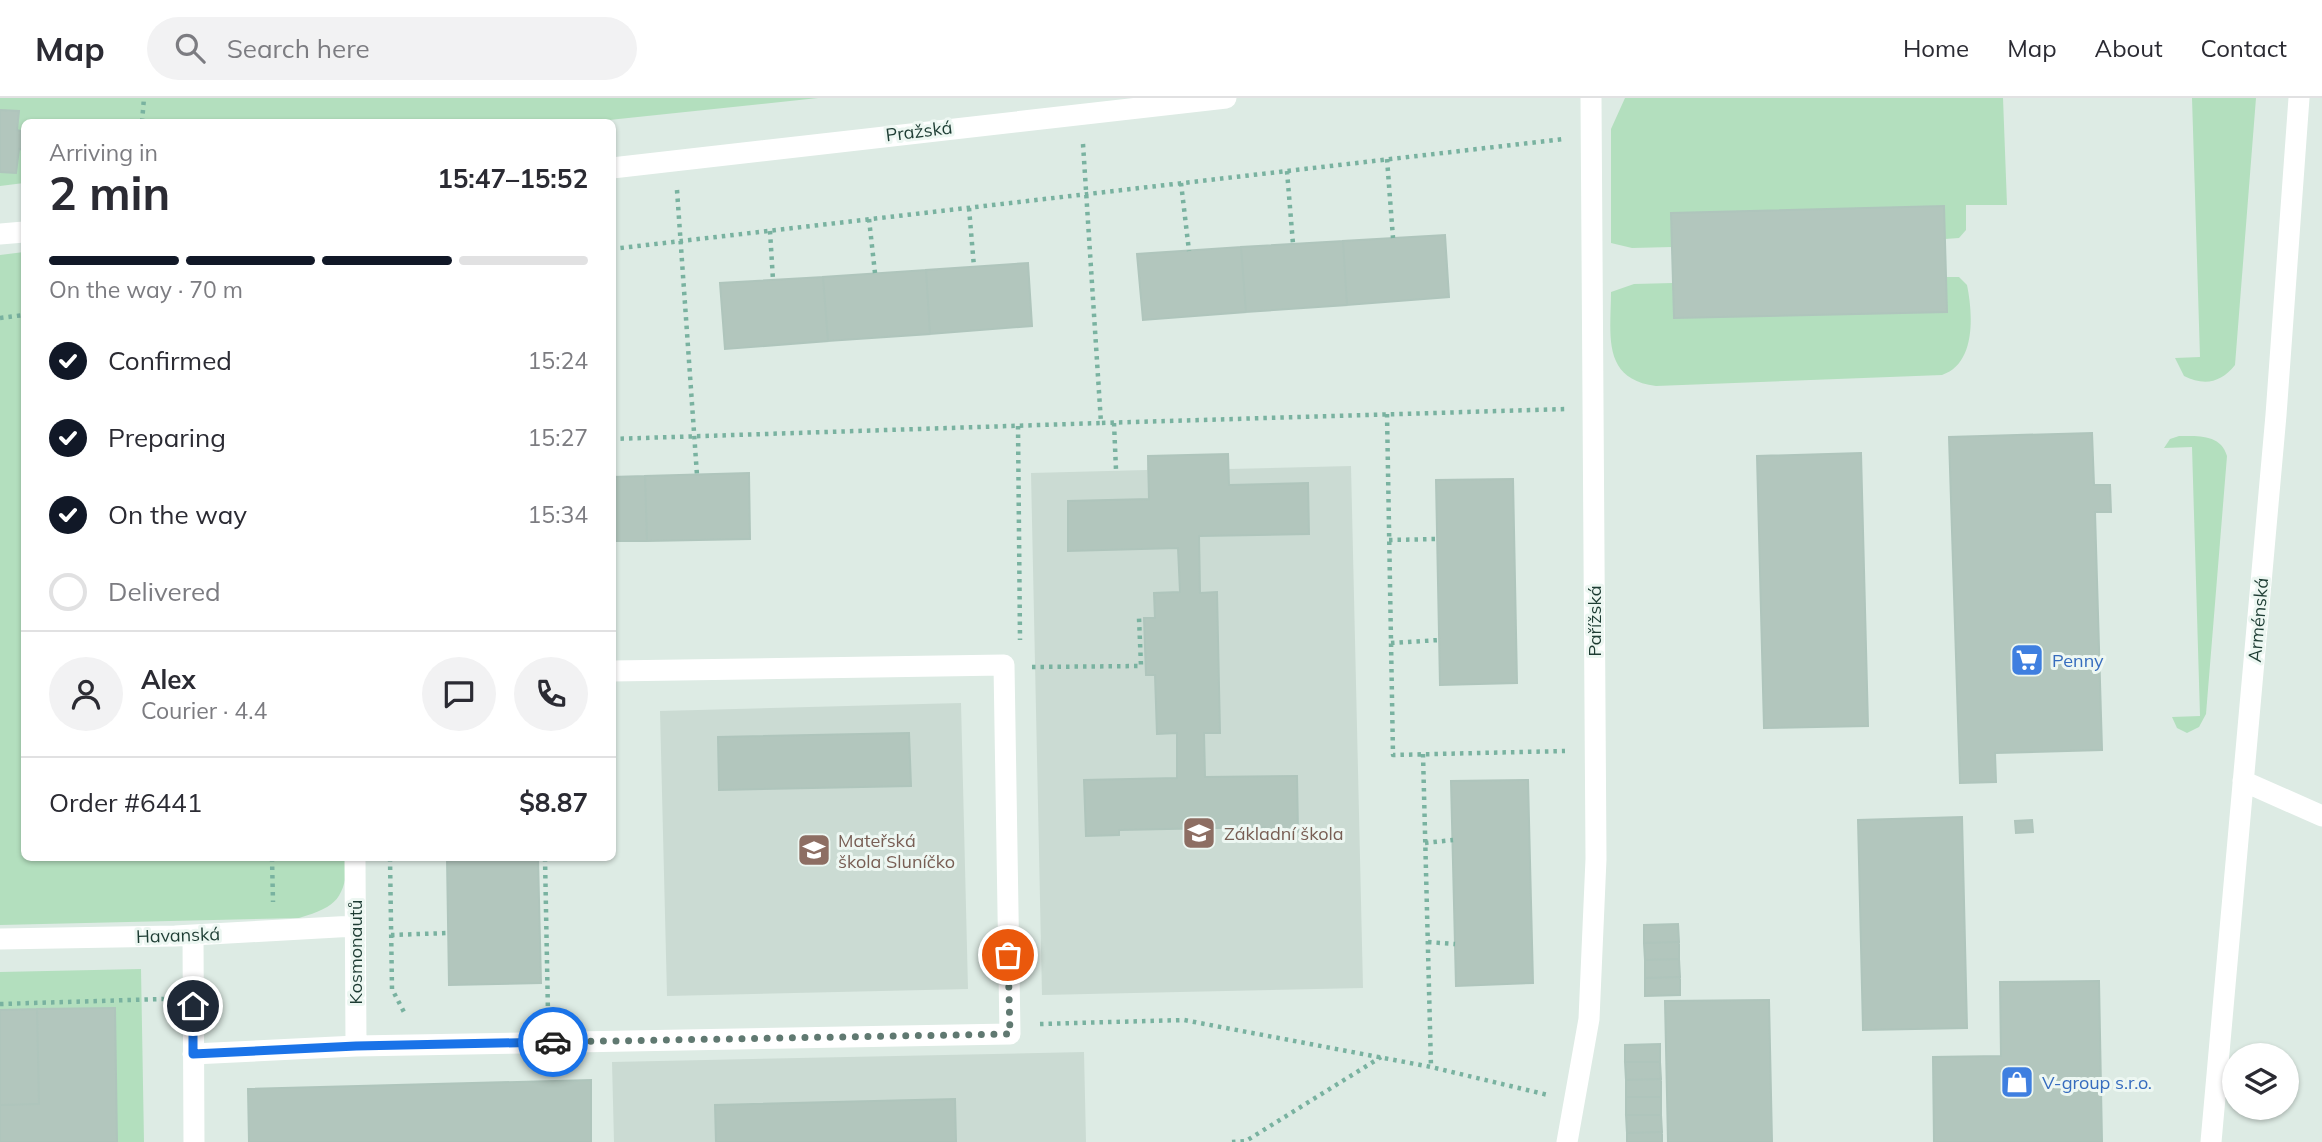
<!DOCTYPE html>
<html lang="en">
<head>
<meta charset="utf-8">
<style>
  body { margin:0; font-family:Mulish,sans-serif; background:#f2f2f3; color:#2b2b33; height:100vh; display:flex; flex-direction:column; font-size:26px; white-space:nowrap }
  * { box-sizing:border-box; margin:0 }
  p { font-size:23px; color:#7c7c81 }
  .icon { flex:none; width:38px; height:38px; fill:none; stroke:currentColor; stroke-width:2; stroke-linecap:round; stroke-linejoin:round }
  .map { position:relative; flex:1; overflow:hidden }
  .sheet { position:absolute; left:21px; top:21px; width:595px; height:742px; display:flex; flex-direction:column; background:#fff; border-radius:10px; box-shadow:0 2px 5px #0004 }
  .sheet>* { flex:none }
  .buttons { position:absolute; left:2222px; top:945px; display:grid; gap:14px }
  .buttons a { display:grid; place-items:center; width:77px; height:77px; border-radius:50%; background:#fff; box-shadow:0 2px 5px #0004; font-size:35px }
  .pin { position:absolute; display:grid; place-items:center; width:60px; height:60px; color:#fff; margin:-30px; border:4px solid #fff; border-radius:50%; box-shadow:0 2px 7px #0007 }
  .courier { position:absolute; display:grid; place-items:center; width:70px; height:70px; margin:-35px; border:5px solid #1a73e8; border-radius:50%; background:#fff; color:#222; box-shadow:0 2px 9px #0007 }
  .head em { font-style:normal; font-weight:700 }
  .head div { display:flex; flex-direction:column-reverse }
  .head { display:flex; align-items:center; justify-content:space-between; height:119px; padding:0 28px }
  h1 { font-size:46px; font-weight:700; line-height:52px }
  .bar { display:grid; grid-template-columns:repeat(4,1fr); gap:10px 7px; align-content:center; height:84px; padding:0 28px }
  .bar i { height:9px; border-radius:5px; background:#e1e1e2 }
  .bar .current { background:#111827 }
  .bar p { grid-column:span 4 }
  .line { display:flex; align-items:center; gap:18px; padding:0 28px; border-top:2px solid #e1e1e2 }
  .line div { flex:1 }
  .round { display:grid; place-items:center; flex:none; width:74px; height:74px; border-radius:37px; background:#f2f2f3 }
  ol { padding:0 28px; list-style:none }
  li { display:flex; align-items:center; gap:21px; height:77px }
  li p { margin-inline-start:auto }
  li .icon { padding:7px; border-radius:50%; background:#111827; color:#fff; stroke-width:4 }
  li:last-child { color:#7c7c81 }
  li i { width:38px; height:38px; border:4px solid #e1e1e2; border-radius:50% }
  header { display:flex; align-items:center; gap:42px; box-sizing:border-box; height:98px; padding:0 35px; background:#fff; border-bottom:2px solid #e1e1e2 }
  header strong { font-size:33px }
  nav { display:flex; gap:38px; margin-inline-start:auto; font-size:24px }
  .search { width:490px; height:63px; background:#f2f2f3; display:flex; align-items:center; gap:18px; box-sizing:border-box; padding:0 24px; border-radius:38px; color:#7c7c81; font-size:26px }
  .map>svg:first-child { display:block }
</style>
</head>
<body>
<header>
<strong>Map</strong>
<div class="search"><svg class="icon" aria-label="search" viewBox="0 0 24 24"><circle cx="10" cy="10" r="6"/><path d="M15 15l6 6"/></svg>Search here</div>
<nav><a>Home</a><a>Map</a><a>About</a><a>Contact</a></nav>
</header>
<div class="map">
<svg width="2322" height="1044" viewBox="0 0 2322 1044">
  <rect width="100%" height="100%" fill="#ddebe4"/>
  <!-- built -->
  <path fill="#cbdbd3" d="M1228 356V371L1351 368 1363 890 1042 897 1031 375 1147 372 1148 358Z
    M961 605 968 891 667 898 660 613Z
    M1084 954 1086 1044H614L612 964Z"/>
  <!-- green -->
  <path fill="#b3dfbe" d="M0 0H818L590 24H24V85L0 88Z
    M1625 0H2003L2007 107H1966V132L1959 140 1945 141 1944 108 1672 115V149L1632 150 1611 145V31Z
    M2192 0H2256L2235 267C2221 285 2204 288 2184 278L2175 260 2200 259Z
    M24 154V760H349C343 801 339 808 299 820L0 827V157Z
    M1946 179H1959L1967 187C1973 216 1976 266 1942 277L1656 288C1601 281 1611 236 1611 194L1634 186 1673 185 1674 220 1947 214Z
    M2179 338C2198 338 2221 336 2227 358L2206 616 2199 629 2187 635 2177 630 2172 619 2200 618 2192 349 2164 350 2170 341Z
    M141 871 144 1044H0V874Z"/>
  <!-- building -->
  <path fill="#b2c6bd" stroke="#afc5bc" stroke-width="2" d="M0 12 19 13 17 32 24 34V52L19 51 16 75 0 74Z
    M1944 108 1947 214 1674 220 1671 115Z
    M1445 137 1449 199 1347 207 1343 143Z
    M1343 143 1347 207 1246 214 1241 149Z
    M1241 149 1246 214 1143 222 1137 156Z
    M1028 165 1032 228 930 236 926 172Z
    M926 172 930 236 828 243 823 179Z
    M823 179 828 243 725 251 720 185Z
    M2092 335 2094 387H2110L2111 414H2095L2102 652 1995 655 1996 684 1960 685 1949 339Z
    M1861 355 1868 628 1764 630 1757 358Z
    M1228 356 1229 387 1308 385 1309 436 1199 438 1200 495 1217 494 1220 635H1204L1205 679 1297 678 1298 734H1265V729L1119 732V737L1086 738 1084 682 1177 680V635L1157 636 1155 577H1146L1144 520H1155L1154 495 1180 494 1178 450 1068 453V403L1149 401 1148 358Z
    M749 375 750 441 647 443 645 378Z
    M645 378 647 443H612V379Z
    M1513 381 1517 585 1440 587 1436 382Z
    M909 635 911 688 719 692 718 639Z
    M1528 682 1533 885 1456 888 1451 683Z
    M1962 719 1967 930 1863 932 1858 722Z
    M2032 722 2033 734 2016 735 2015 723Z
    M447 760H538L541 885 449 887Z
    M1678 826 1679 844 1644 845V827Z
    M1679 844V861L1645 862 1644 845Z
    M1679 861 1680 879 1645 880V862Z
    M1680 879V897L1645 898V880Z
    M2099 883 2102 1044H1934L1933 959 2001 958 2000 884Z
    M1769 902 1772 1044H1668L1665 903Z
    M115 910 117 1044H0V1007L39 1006 37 911Z
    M37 911 39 1006 0 1007V912Z
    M1660 946V964H1625V947Z
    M1625 964H1660L1661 981 1626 982Z
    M1661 981V999H1626V982Z
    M591 982V1044H249L248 991Z
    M1626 999H1661V1017H1626Z
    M955 1001 956 1044H716L715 1007Z
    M1626 1017H1661L1662 1034 1627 1035Z
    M1662 1034V1044H1627V1035Z"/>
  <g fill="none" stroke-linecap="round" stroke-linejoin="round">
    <!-- path -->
    <path stroke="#79b2a0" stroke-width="4.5" stroke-dasharray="3.5 5" stroke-linecap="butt" d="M142 24 144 0
      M1083 46 1101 325 1566 311
      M1387 61 1393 140
      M1287 73 1293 146
      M1181 85 1189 153
      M677 92 697 377
      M969 110 974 169
      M869 121 875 175
      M770 133 773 182
      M612 151 1564 41
      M0 220 24 217
      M1387 316 1393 657 1565 653
      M1114 325 1116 372
      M1018 328 1020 542
      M612 341 1101 325
      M1389 442 1437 441
      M1391 545 1439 542
      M1032 569 1141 568 1139 520
      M1423 656 1431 969
      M1425 745 1453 742
      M272 760 273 804
      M390 760 392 891 405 916
      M545 760 548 916
      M391 837 449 835
      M1428 844 1455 846
      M0 906 164 901
      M1040 926 1184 922 1431 969 1548 997
      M1232 1044 1246 1043 1381 959"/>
    <!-- minor -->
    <path stroke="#fff" stroke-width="21" d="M612 70 1226 0
      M0 136 24 134
      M2243 683 2322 718
      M355 760 356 948
      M193 837 194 1044
      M0 841 175 838 355 828
      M193 956 356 948 1010 936 1004 567 612 573
      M1567 1044 1589 921 1596 761 1591 0
      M2211 1044 2276 317 2299 0"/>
  </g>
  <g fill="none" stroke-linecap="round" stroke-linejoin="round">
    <!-- done -->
    <path stroke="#607971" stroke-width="7" stroke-dasharray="0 12.6" d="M553 944 1010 936 1008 857"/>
    <!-- route -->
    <path stroke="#1a73e8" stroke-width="9" d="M193 908V956L356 948 553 944"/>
  </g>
  <!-- icons -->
  <defs>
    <symbol id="supermarket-square" viewBox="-11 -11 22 22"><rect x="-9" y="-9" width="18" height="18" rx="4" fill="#3f7fe0" stroke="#edf7f2"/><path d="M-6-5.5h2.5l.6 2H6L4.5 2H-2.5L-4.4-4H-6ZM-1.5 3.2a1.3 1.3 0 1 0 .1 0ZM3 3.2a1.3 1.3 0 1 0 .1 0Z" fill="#fff"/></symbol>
    <symbol id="school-square" viewBox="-11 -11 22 22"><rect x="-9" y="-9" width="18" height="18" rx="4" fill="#8d6e63" stroke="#edf7f2"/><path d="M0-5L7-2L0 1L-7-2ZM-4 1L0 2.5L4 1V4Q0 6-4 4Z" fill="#fff"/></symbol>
    <symbol id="shop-square" viewBox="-11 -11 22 22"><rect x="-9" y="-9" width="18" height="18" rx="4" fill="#3f7fe0" stroke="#edf7f2"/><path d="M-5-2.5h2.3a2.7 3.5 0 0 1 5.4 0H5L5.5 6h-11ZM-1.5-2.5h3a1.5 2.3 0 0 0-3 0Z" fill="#fff"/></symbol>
  </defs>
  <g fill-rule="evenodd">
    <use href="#supermarket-square" x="2008" y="543" width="38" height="38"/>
    <use href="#school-square" x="1180" y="716" width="38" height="38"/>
    <use href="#school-square" x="795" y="733" width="38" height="38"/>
    <use href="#shop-square" x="1998" y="965" width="38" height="38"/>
  </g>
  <g text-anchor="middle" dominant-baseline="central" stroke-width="6" stroke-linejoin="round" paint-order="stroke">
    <!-- street labels -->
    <g font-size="18" fill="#1d3c33" stroke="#edf7f2">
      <text transform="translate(919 33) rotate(-7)">Pražská</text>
      <text transform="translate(2258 522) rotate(-85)">Arménská</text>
      <text transform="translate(1594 523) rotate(-90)">Pařížská</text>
      <text transform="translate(178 837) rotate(-2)">Havanská</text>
      <text transform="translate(355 854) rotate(-90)">Kosmonautů</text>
    </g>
    <!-- shop labels -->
    <g font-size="18" fill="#366cbe" stroke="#edf7f2" text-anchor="start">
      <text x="2052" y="562">Penny</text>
      <text x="2042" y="984">V-group s.r.o.</text>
    </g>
    <!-- education labels -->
    <g font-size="18" fill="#785e54" stroke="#edf7f2" text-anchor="start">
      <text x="1224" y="735">Základní škola</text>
      <text x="838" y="742">Mateřská<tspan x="838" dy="21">škola Sluníčko</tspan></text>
    </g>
  </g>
</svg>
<div class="buttons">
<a><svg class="icon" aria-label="layers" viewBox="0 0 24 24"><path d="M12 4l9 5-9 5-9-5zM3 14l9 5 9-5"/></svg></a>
</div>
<div class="pin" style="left:1008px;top:857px;background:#ea580c"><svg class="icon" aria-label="bag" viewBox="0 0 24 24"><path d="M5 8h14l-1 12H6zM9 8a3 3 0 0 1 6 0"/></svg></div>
<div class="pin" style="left:193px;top:908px;background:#1f2937"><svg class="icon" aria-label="home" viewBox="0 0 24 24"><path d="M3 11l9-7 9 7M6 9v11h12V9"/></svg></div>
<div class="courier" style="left:553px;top:944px"><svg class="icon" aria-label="car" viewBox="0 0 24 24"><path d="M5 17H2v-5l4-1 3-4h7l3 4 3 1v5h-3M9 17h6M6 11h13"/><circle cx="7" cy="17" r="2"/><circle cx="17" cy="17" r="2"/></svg></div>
<section class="sheet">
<div class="head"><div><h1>2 min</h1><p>Arriving in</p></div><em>15:47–15:52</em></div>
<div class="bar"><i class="current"></i><i class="current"></i><i class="current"></i><i></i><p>On the way · 70 m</p></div>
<ol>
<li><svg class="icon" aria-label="check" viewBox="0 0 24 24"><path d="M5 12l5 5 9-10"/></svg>Confirmed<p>15:24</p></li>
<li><svg class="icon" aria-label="check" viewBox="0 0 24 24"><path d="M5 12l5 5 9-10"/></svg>Preparing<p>15:27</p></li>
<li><svg class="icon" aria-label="check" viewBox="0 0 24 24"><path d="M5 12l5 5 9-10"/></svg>On the way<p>15:34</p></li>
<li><i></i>Delivered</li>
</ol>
<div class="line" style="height:126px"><a class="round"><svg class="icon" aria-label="person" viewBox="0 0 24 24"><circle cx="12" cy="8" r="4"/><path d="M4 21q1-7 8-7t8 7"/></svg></a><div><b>Alex</b><p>Courier · 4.4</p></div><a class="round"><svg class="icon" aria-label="chat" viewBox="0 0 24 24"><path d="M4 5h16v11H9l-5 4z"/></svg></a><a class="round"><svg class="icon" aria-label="phone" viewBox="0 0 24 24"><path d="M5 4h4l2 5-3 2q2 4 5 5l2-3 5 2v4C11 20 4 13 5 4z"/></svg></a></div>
<div class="line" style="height:91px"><div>Order #6441</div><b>$8.87</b></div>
</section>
</div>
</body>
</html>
